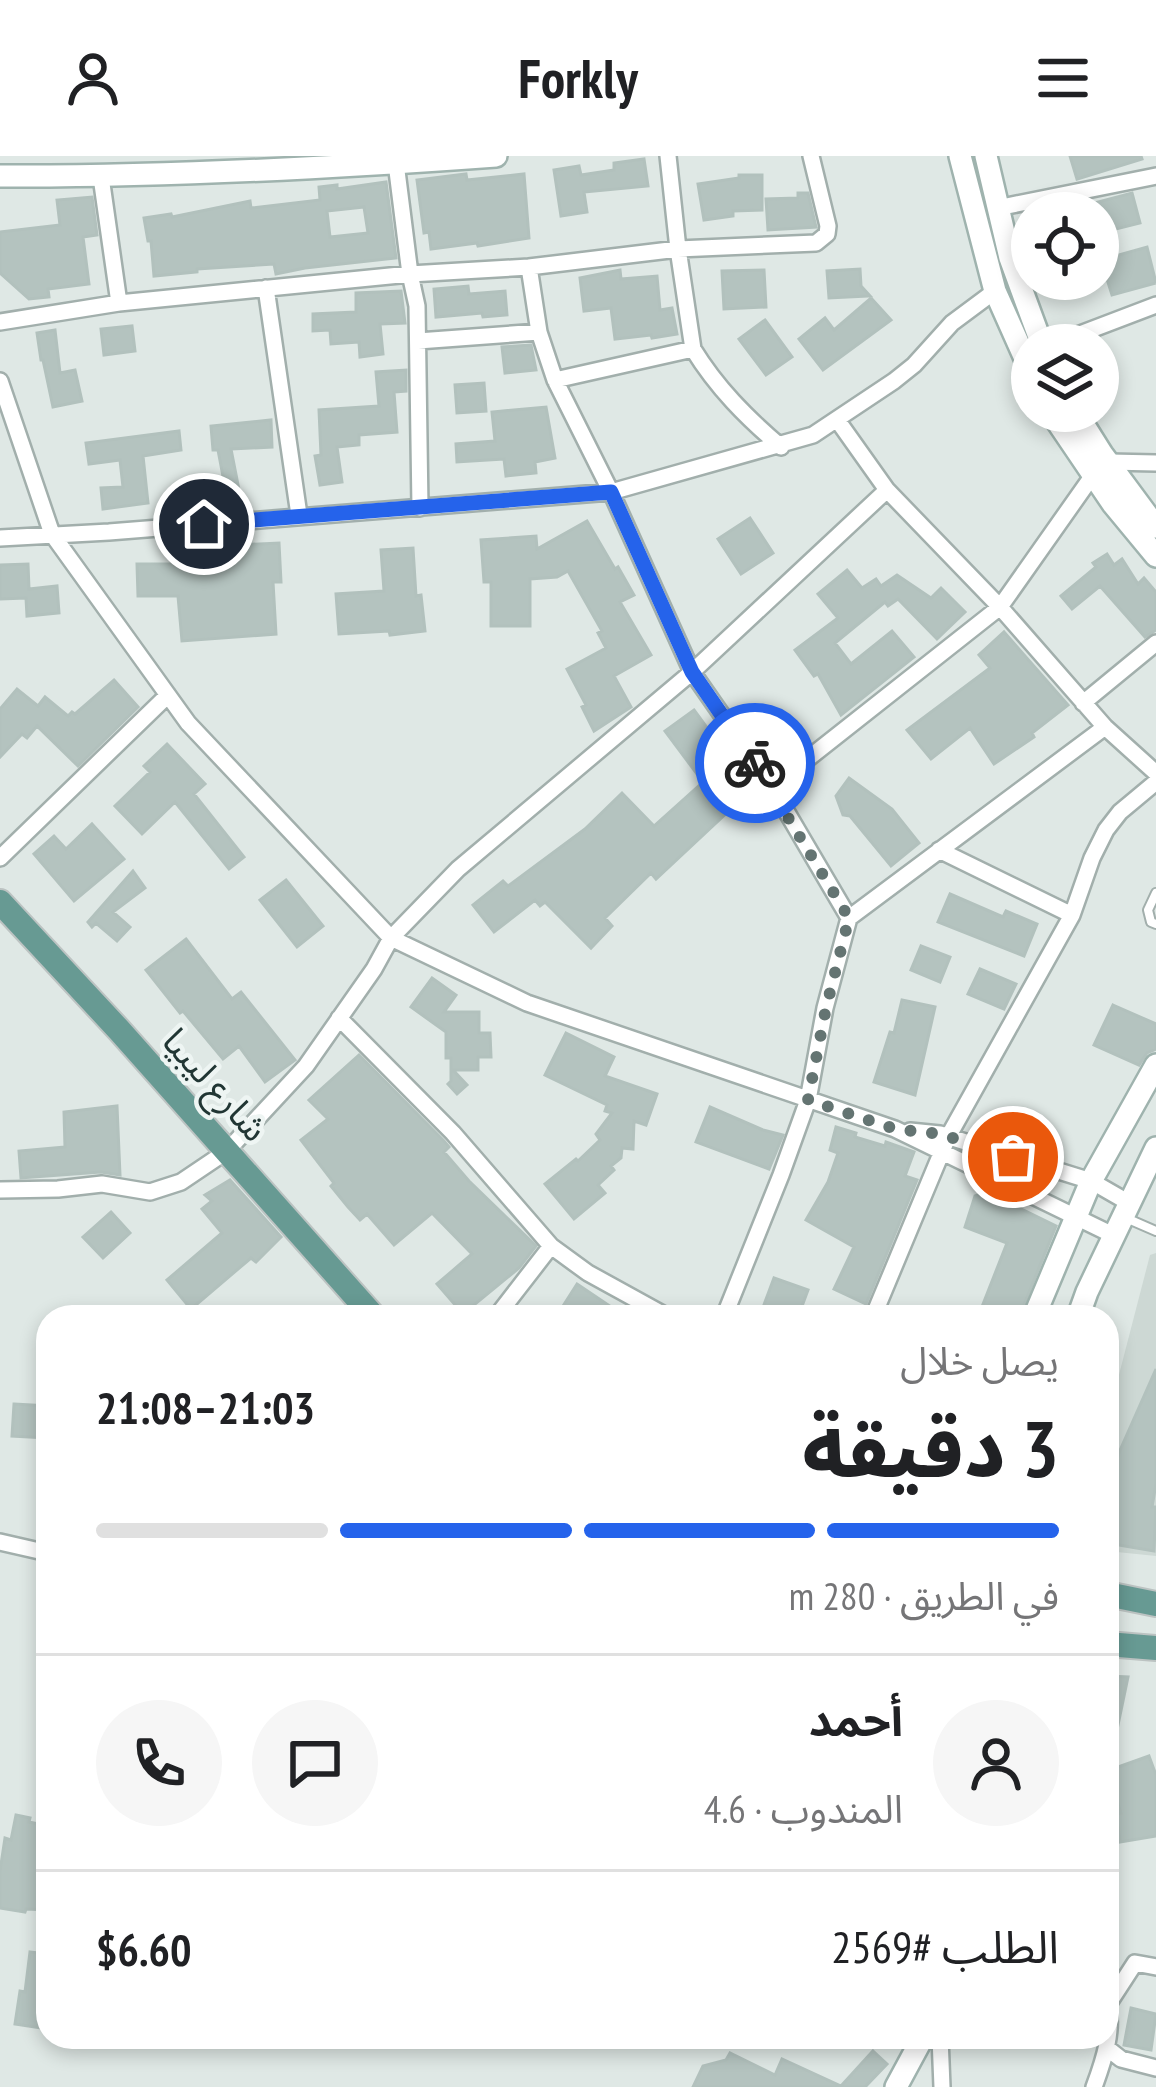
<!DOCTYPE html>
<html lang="ar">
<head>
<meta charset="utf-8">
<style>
  body { margin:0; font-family:"PT Sans Narrow","Noto Sans Arabic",sans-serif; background:#f6f6f6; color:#202124; direction:rtl; height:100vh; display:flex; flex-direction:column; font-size:45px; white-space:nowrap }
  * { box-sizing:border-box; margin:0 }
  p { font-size:39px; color:#757577 }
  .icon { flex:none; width:66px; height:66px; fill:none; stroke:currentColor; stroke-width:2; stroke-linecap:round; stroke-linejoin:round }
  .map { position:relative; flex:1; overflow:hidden; direction:ltr }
  .panel { position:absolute; left:36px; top:1149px; width:1083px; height:744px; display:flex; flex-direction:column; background:#fff; border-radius:36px; box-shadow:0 6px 18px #0003; direction:rtl }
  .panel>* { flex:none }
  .buttons { position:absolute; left:1011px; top:36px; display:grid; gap:24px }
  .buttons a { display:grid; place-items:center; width:108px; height:108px; border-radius:50%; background:#fff; box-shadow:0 6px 18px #0003; font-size:60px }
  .pin { position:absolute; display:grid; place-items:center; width:102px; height:102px; color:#fff; margin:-51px; border:6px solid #fff; border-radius:50%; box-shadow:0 3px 12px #0007 }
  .courier { position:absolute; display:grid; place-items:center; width:120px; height:120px; margin:-60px; border:9px solid #2563eb; border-radius:50%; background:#fff; color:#222; box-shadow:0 3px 15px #0007 }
  .summary em { font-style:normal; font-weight:800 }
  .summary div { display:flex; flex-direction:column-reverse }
  .summary { display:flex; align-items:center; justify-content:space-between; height:204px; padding:0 60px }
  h1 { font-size:78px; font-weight:800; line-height:90px }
  .bar { display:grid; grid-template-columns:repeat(4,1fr); gap:18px 12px; align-content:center; height:144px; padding:0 60px }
  .bar i { height:15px; border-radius:9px; background:#e0e0e0 }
  .bar .selected { background:#2563eb }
  .bar p { grid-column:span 4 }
  .line { display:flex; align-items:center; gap:30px; padding:0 60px; border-top:3px solid #e0e0e0 }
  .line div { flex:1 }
  .round { display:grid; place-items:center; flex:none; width:126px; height:126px; border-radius:63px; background:#f6f6f6 }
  header { display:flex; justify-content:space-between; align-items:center; height:156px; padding:0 60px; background:#fff; font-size:54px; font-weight:800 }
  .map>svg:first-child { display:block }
</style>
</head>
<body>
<header><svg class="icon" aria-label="menu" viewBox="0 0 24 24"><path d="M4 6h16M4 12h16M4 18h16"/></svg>Forkly<svg class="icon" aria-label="person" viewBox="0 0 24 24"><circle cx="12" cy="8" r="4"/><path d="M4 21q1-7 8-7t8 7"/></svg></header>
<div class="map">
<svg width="1156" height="1931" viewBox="0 0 1156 1931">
  <rect width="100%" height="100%" fill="#dfe8e5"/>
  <!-- built -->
  <path fill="#cdd8d4" d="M1156 1097V1400L1107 1395V1265L1150 1099Z"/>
  <!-- building -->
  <path fill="#b4c3bf" stroke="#b2c1bd" stroke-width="3" fill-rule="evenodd" d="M1070 0H1141L1142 3 1077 23Z
    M644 3 648 30 584 36 587 56 561 60 554 14 579 10 581 19 614 14V7Z
    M466 18 467 24 524 18 529 82 478 90 477 87 431 93 429 76 424 77 417 24Z
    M739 19H762V54L733 55V60L704 64 698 28 739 22Z
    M386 26 396 102 305 112 276 118 274 108 197 113V116L154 120 151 85H148L144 62 171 58 172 61 250 45 251 52 320 44 319 31 337 29V33ZM364 51 368 77 330 81 327 55Z
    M798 37H808L816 71 768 74 766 43 798 42Z
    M1132 37 1140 67 1104 76 1099 57H1069L1068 54Z
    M92 41 97 79 83 81 89 128 48 133 49 141 29 143 0 117V76L60 69 57 44Z
    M1147 91 1156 127 1112 139 1101 104Z
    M860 113 861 130 870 140 829 142 827 115Z
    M620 114 621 123 657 120 660 154 672 152 677 178 652 182 651 179 615 183 611 152 584 155 580 122Z
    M764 114 766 151 724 153 722 115Z
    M468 130 469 138 505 135 507 159 483 161 482 157 436 161 434 133Z
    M401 135 405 167 380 168 383 198 360 201 359 186 331 188 330 174 313 175V158L356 156V137Z
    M871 142 891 164 823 214 799 183 825 162 834 174Z
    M765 164 792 201 766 219 739 183Z
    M132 170 135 195 104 199 101 173Z
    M55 174 60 217 75 214 82 245 53 251 43 204H41L37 177Z
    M531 189 536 214 505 217 502 191Z
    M406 214V235L394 236 397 276 359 279V289L337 291 342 326 320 329 315 300 321 299 319 254 379 250 376 216Z
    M484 227 486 255 457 257 455 229Z
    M546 251 555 302 535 306 536 317 506 320 504 303 457 306 456 288 495 285 492 256Z
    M271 264 272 291 231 293 242 349 229 352 218 294H213L211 270Z
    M179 275 181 294 143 300 148 347 103 353 101 332 123 331 120 304 89 308 86 287Z
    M750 362 773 397 741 418 718 383Z
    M587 365 615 413 618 411 634 439 620 446 651 499 614 520 631 551 594 575 582 551 586 549 567 513 606 492 598 477 602 475 568 415 557 421 530 423V470H491V426H484L481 384 536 380 537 393Z
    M279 387 281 426H273L276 478 182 485 178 440H138L137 408H175V410L236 406 235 389Z
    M413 392 416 440 421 439 425 475 390 479 389 475 339 478 336 438 384 435 381 394Z
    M1107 398 1114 409 1122 403 1138 428 1144 422 1156 436V474L1145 481 1100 430 1072 453 1061 440 1096 411 1093 407Z
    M28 408 29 433 57 430 59 457 27 460 26 442 0 443V409Z
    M847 414 862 432 876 423 881 430 897 419 931 442 941 432 965 456 937 483 898 443 888 450 885 446 835 487 851 508 892 475 914 501 841 559 818 518 814 520 795 494 838 462 818 438Z
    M1004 476 1068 549 1032 577 1034 581 994 608 970 572 931 603 907 574 990 512 979 499Z
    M114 524 138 551 78 610 37 570 27 582 22 578 0 601V553L17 533 38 550 45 541 68 560 72 556 75 558Z
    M694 554 722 592 716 596 758 632 736 658 731 653 656 723 651 717 605 762 612 770 591 792 545 746 540 750 535 744 494 776 473 749 503 725 508 730 585 673 622 637 654 670 703 626 665 575Z
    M167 588 205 628 194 638 244 701 229 713 175 646 142 678 115 650 150 616 144 610Z
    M849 622 892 653 919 687 891 710 850 660 843 659 836 640Z
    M92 668 124 703 74 745 34 698 54 680 66 693Z
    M133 715 145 732 113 756 130 771 117 785 96 767 92 771 88 766Z
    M286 724 323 770 297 791 260 744Z
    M950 738 1003 761 1006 755 1037 768 1024 800 938 766Z
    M186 783 232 843 241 836 295 904 265 926 239 890 223 903 183 855 180 857 146 814Z
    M921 790 950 801 940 826 911 814Z
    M980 813 1016 828 1004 853 968 838Z
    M432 822 456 839 444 856H479V877H490L491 901H478V914H453L467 929 457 938 448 928 451 925V902H446V876L411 851Z
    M902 844 935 851 915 939 874 926 890 876 894 877Z
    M1113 849 1156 868V893L1147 897 1139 909 1094 889Z
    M566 877 614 901 605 920 657 938 646 969 634 965 633 993 622 992 621 1002 611 1010 614 1014 598 1029 605 1037 574 1063 545 1028 576 1003 578 1005 600 984 596 978 612 957 605 955 607 949 545 919Z
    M359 899 444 985 449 991 444 996 469 1025 536 1090 519 1112 463 1158 437 1128 472 1098 432 1057 394 1089 367 1058 360 1064 348 1051 331 1030 334 1027 301 984 328 963 309 944Z
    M117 950 120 1019 101 1016 21 1022 19 995 65 991 64 956Z
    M710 951 763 974 783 979 769 1013 696 986Z
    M836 971 856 977 855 981 885 990 886 986 914 996 905 1020 917 1024 866 1148 834 1133 854 1091 806 1064 828 1026 838 997 830 994Z
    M230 1024 281 1081 256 1106 251 1102 191 1153 167 1124 222 1077 202 1053 212 1045 205 1039Z
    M992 1034 1017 1045 1015 1050 1056 1070 1019 1161H978L1007 1087 965 1071 975 1040Z
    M111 1056 130 1077 103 1102 83 1081Z
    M774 1122 808 1134 798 1161H782L762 1154Z
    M577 1128 626 1161H579L563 1150Z
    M1156 1213V1328L1152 1351H1156L1154 1395 1107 1387V1359L1118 1299Z
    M14 1248 48 1250 46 1282 12 1280Z
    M1107 1520 1128 1521 1113 1593 1107 1592Z
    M1149 1600 1156 1619V1680L1120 1686 1116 1658 1121 1657 1107 1615Z
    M16 1659 30 1662 29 1666 48 1670V1754L26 1753 25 1756 0 1752V1715L5 1682 11 1684Z
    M30 1796 48 1798V1873L15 1868 20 1835 25 1836Z
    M1131 1852 1156 1858 1151 1894 1124 1889Z
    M873 1895 887 1908 865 1931H693L703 1910 726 1904 730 1897 775 1919 782 1903 841 1930Z"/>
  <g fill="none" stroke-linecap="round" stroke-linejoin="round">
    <defs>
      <path id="lane" d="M1156 737 1148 754 1151 766 1156 768
        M1126 1062 1156 1075"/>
      <path id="street" d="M396 7 410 118 417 150 420 352
        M997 52 1156 20
        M529 111 678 93 816 87 827 78 828 70 811 0
        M266 132 299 359
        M119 147 410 118 529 111 539 176 555 224 611 336 692 516 772 631 849 762
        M0 166 119 147 101 21
        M418 185 539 176
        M1051 189 1156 149
        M693 193C717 232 746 261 781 291
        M555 224 693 193 678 93 668 0
        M0 225 52 378 188 567 391 782 527 847 895 973 1115 1080
        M838 265 887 334 1000 451 1105 571 1156 617
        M1109 306 1156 307
        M0 382 109 376 611 336 813 279 894 225 914 209 952 167 995 135
        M1083 547 1156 487
        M772 631 1000 451 1093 319
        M939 694 1072 759
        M0 702 168 539
        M339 862 453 977 551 1090 588 1117 668 1161
        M910 975 940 978 1091 1025 1131 1048
        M0 1034 58 1033 102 1028 150 1036 181 1026 227 995 306 910 374 813 391 782 458 713 692 516 887 334
        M496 1161 551 1090
        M724 1161 781 1019 808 944 825 852 849 762 1105 571
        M873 1161 948 981 1072 759 1092 702 1106 674 1120 656 1156 626
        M0 1386 48 1397
        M1109 1847 1135 1807 1156 1811
        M940 1881 942 1931
        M1107 1892 1121 1903 1156 1912
        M1094 1931C1104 1904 1114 1874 1107 1846"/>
      <path id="secondary" d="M960 0 995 135 1032 218
        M986 0 1010 102 1042 189
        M0 20C165 21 331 12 496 0
        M1050 255 1113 348 1156 400
        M1075 255 1102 298 1156 371
        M1034 1161 1091 1025 1156 909
        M1078 1161 1087 1136 1156 992
        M896 1931 923 1881"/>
      <path id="primary" d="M0 746 119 874 374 1161
        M1107 1438 1156 1448
        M1107 1488 1156 1492"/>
    </defs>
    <!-- lane casing -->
    <use href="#lane" stroke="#a2afac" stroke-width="12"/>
    <!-- street casing -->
    <use href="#street" stroke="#a2afac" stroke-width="20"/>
    <!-- secondary casing -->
    <use href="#secondary" stroke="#9fb3ae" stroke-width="26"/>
    <!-- primary casing -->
    <use href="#primary" stroke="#bcc3c2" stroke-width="28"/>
    <!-- lane -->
    <use href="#lane" stroke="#fff" stroke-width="8"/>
    <!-- street -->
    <use href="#street" stroke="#fff" stroke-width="15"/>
    <!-- secondary -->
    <use href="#secondary" stroke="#fff" stroke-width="21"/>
    <!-- primary -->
    <use href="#primary" stroke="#679a93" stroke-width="24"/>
  </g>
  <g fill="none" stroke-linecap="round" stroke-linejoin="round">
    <!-- done -->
    <path stroke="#647472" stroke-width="12" stroke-dasharray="0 21.6" d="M755 607 849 762 826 852 808 944 895 973 940 978 1013 1001"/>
    <!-- route -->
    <path stroke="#2563eb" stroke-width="15" d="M204 368 611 336 692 516 755 607"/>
  </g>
  <g text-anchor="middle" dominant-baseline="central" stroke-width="9" stroke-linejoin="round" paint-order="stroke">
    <!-- street labels -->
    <g font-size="36" fill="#213634" stroke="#eef5f3">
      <text transform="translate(216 928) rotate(48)">شارع ليبيا</text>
    </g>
  </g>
</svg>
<div class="buttons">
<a><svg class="icon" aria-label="locate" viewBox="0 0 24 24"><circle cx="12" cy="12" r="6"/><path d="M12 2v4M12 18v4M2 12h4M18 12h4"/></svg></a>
<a><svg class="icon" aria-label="layers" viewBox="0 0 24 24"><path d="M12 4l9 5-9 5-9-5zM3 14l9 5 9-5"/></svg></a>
</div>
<div class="pin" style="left:1013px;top:1001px;background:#ea580c"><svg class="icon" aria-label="bag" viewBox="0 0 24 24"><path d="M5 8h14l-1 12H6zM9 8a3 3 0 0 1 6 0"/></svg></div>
<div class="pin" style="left:204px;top:368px;background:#1f2937"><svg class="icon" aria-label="home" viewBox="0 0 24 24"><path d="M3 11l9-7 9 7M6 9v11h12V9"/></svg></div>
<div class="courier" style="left:755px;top:607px"><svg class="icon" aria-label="bike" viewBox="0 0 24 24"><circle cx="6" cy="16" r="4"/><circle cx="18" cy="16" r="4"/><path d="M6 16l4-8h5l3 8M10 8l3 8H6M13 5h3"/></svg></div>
<section class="panel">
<div class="summary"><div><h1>3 دقيقة</h1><p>يصل خلال</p></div><em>21:03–21:08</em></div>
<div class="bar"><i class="selected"></i><i class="selected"></i><i class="selected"></i><i></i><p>في الطريق · 280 m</p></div>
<div class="line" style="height:216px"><a class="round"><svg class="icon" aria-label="person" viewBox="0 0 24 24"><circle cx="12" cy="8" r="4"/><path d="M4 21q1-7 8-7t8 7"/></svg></a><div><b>أحمد</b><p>المندوب · 4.6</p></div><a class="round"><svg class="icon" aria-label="chat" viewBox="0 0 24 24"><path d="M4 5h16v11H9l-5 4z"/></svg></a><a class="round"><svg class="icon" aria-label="phone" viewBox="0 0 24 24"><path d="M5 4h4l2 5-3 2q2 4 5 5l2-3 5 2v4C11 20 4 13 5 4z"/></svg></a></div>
<div class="line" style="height:156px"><div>الطلب #2569</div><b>$6.60</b></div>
</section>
</div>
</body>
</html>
